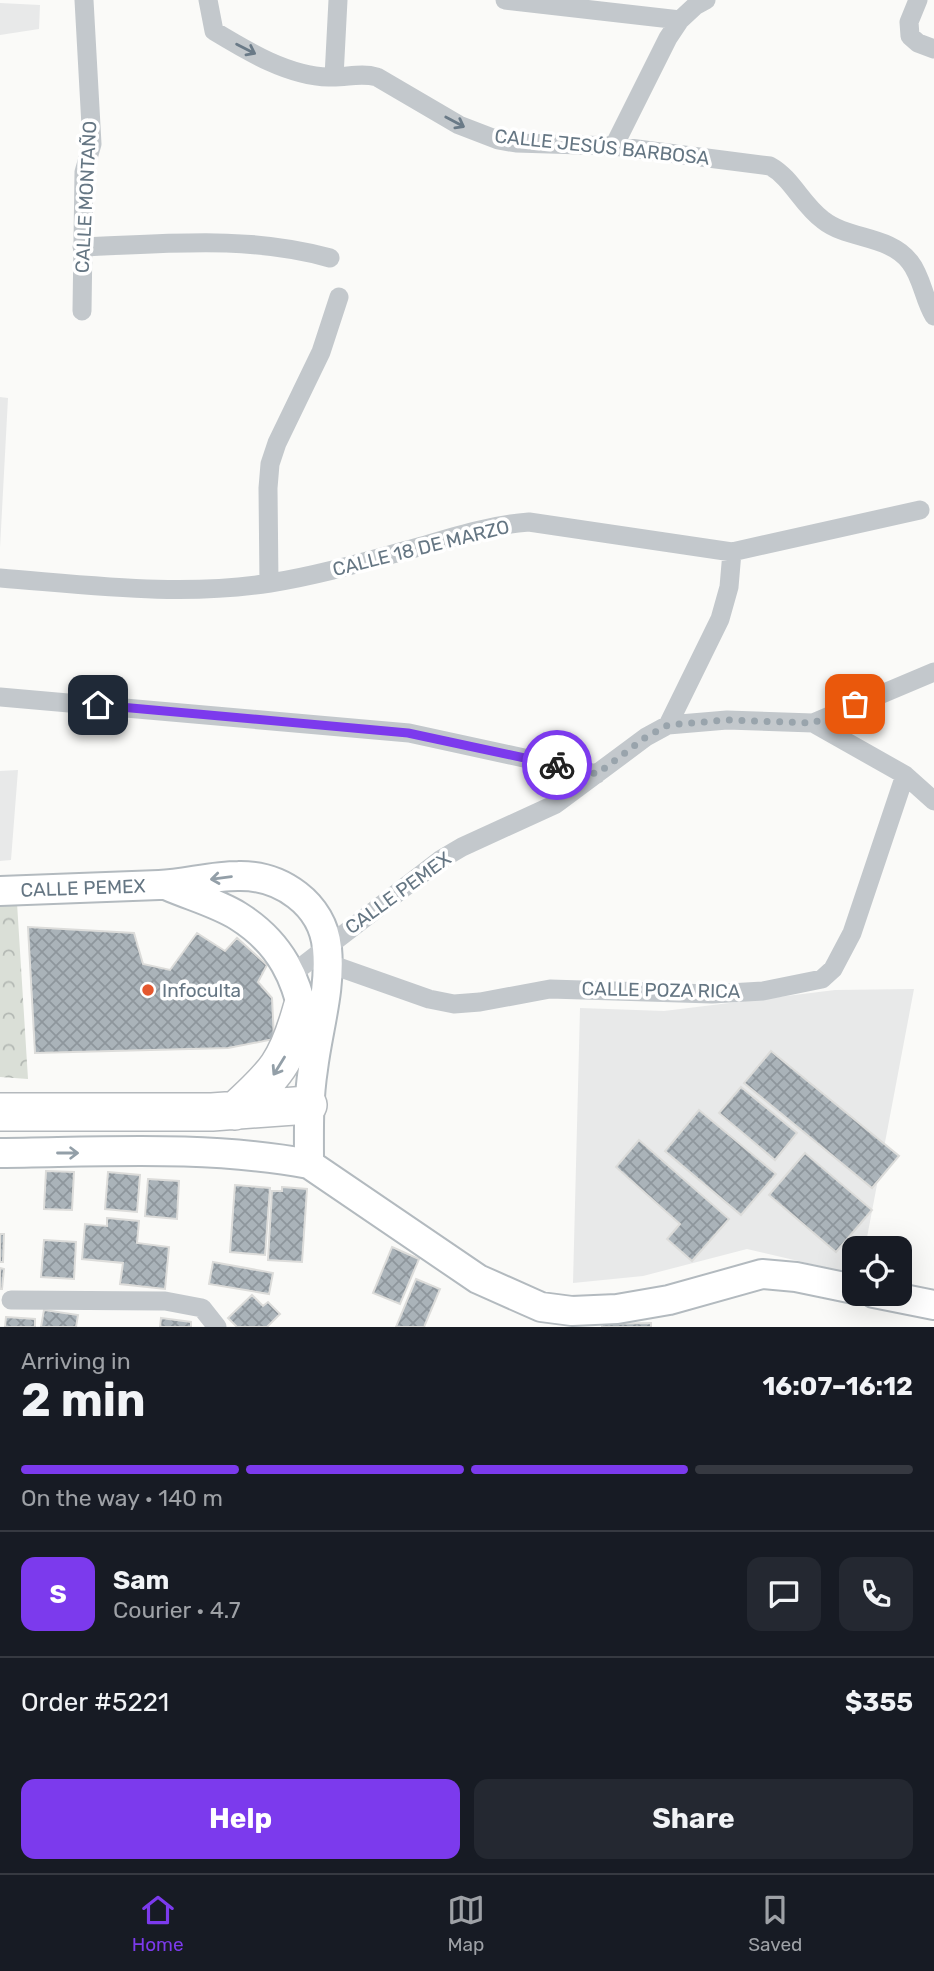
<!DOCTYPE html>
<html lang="en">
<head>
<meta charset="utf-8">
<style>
  body { margin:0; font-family:Rubik,sans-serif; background:#242831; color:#f1f3f6; height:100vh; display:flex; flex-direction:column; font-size:26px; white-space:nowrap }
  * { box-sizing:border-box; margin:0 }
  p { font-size:23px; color:#9ea1a6 }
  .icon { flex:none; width:38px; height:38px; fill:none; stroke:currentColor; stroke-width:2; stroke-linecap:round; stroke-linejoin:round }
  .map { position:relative; height:1327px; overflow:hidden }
  .details { display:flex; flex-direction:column; background:#171b24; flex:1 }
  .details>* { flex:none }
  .controls { position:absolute; left:842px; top:1236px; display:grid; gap:14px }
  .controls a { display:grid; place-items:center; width:70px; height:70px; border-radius:14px; background:#171b24; box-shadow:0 7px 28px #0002; font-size:35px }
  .pin { position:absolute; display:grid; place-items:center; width:60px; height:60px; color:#fff; margin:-30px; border-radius:14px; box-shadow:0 4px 10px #0006 }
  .courier { position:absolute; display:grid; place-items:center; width:70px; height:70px; margin:-35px; border:5px solid #7c3aed; border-radius:50%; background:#fff; color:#222; box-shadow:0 2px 9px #0007 }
  .headline em { font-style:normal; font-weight:700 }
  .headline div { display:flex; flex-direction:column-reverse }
  .headline { display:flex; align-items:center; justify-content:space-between; height:119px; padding:0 21px }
  h1 { font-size:46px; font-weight:700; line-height:52px }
  .bar { display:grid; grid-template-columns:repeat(4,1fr); gap:10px 7px; align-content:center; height:84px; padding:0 21px }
  .bar i { height:9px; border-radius:5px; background:#363941 }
  .bar .selected { background:#7c3aed }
  .bar p { grid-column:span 4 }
  .line { display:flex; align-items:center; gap:18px; padding:0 21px; border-top:2px solid #363941 }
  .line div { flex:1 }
  .round { display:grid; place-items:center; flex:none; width:74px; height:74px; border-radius:14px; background:#242831 }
  .action { display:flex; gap:14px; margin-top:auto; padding:14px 21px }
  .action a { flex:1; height:80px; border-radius:14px; background:#7c3aed; color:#fff; font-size:28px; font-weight:700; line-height:80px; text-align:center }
  .action a+a { background:#242831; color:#f1f3f6 }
  .menu { display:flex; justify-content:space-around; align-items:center; height:98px; border-top:2px solid #363941; background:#171b24; font-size:19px; color:#9ea1a6 }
  .menu a { display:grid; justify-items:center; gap:4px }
  .menu .selected { color:#7c3aed }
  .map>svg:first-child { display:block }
</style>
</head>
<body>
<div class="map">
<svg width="934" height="1327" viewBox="0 0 934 1327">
  <defs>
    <pattern id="forest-crowns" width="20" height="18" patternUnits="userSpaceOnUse" patternTransform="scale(1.75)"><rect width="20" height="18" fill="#dadfd7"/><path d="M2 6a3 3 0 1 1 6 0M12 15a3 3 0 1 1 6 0" fill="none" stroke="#b4b9b4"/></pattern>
    <pattern id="building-cross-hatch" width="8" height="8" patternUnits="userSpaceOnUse" patternTransform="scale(1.75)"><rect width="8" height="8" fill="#aab3b9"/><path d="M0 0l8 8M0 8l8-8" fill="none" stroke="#8e969c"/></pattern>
  </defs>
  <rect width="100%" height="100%" fill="#fafaf8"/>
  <!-- built -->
  <path fill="#e8e9e9" d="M0 3 40 5 39 29 0 35Z
    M0 397 8 398 0 548Z
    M18 770 11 860 0 861V771Z
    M914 989 865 1248H854V1274L747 1249 643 1276 573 1283 580 1008 664 1011 835 990Z"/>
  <!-- forest -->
  <path fill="url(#forest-crowns)" d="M0 903H17L28 1079 0 1077Z"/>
  <!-- building -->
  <path fill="url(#building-cross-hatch)" stroke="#dcdcda" stroke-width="2" d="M28 927 134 933 143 964 170 970 197 933 225 951 237 938 267 965 258 982 272 998 274 1039 228 1048 35 1053Z
    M771 1051 899 1156 872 1188 744 1083Z
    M741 1087 797 1133 775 1160 719 1113Z
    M699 1110 776 1174 741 1215 665 1151Z
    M639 1140 729 1219 692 1261 667 1239 680 1224 616 1167Z
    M805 1153 872 1210 836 1252 769 1195Z
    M46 1171 74 1172 72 1210 44 1209Z
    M108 1172 140 1175 137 1212 105 1209Z
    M148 1179 179 1181 177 1219 145 1216Z
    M235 1185 270 1188 265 1255 230 1252Z
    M282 1187 307 1189 302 1262 268 1260 272 1191H282Z
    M107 1218 139 1221 137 1243 169 1247 165 1289 120 1284 123 1263 82 1259 85 1224 107 1226Z
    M0 1234H4L3 1262H0Z
    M44 1240 76 1242 74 1279 41 1277Z
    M392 1247 419 1259 400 1304 373 1293Z
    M213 1262 273 1273 269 1294 209 1284Z
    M0 1268 4 1269 2 1289H0Z
    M416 1279 440 1289 424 1327H396Z
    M252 1295 263 1306 268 1302 280 1314 267 1327H237L228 1318Z
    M44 1310 78 1315 76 1327H41Z
    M6 1317 35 1319V1327H5Z
    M161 1318 191 1322V1327H160Z
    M651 1323V1327H602V1324Z"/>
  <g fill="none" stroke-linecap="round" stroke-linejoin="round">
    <defs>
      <path id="secondary" d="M168 886C191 896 217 903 238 916 281 943 298 979 306 1028
        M0 891C53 889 106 887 159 885 185 884 211 876 238 876 281 875 323 904 327 948 331 990 318 1028 313 1069 308 1101 309 1132 309 1164L478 1279 541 1307 572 1311 617 1309 669 1300 762 1274 796 1277 854 1289
        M0 1153C103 1152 208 1145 309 1164
        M874 1293 934 1305"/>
      <path id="highway" d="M235 1111C276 1074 287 1062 302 1008
        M0 1112H212L308 1105"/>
    </defs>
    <!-- secondary casing -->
    <use href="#secondary" stroke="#b3babf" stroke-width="32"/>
    <!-- highway casing -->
    <use href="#highway" stroke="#b4b9bd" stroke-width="40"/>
    <!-- street -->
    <path stroke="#c3c8cc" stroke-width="19" d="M208 0 214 31C247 51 288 76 329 77 346 78 360 72 377 77L459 125 498 140 516 143 614 146 770 166C792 178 802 205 823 220 848 240 890 235 910 262 922 277 924 300 934 316
      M505 0 680 20
      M918 0 909 22 910 36 918 43 934 49
      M334 77 338 0
      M614 146 668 38 680 20 695 6 706 0
      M82 247C165 244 249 235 330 258
      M82 311 84 172 92 144 84 0
      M0 578C90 585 181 597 270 583 320 575 367 561 415 548 453 537 489 525 529 522L732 552 920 510
      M269 583 268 488 270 464 277 443 321 352 339 297
      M0 697 409 733 597 774
      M813 723 905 775 934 801
      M668 725 720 619 729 587 732 552
      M327 963 429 999 454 1004 480 1002 550 989 712 994 763 991 822 979 833 969 852 933 905 775
      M292 974 440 860 462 847 556 804 646 737 668 725 727 720 813 723 934 672
      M11 1300 165 1301 202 1308 217 1327"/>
    <!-- secondary -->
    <use href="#secondary" stroke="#fff" stroke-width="28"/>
    <!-- highway -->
    <use href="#highway" stroke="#fff" stroke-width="37"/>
  </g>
  <!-- one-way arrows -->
  <defs><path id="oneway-shaft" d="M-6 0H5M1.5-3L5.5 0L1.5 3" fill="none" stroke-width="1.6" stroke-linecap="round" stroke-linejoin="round" transform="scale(1.75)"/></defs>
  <g stroke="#6a7a87">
    <use href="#oneway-shaft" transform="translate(246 49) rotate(27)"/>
    <use href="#oneway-shaft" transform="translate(455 122) rotate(28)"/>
  </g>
  <g stroke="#939fa8">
    <use href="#oneway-shaft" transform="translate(221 878) rotate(173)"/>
    <use href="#oneway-shaft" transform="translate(279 1066) rotate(122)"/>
    <use href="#oneway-shaft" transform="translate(68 1153)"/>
  </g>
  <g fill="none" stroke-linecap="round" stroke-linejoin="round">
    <!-- done -->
    <path stroke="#99a4ac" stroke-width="7" stroke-dasharray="0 12.6" d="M557 765 597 774 646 737 668 725 727 720 813 723 855 704"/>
    <!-- route -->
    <path stroke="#7c3aed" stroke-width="9" d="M98 705 408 733 557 765"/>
  </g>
  <!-- markers -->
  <circle fill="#e4572e" stroke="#fff" stroke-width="2.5" cx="148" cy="990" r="7"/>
  <g text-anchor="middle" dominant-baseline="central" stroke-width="7" stroke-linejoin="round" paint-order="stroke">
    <!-- street labels -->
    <g font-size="19" fill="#657683" stroke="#fff">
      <text transform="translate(602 147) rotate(6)">CALLE JESÚS BARBOSA</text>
      <text transform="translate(86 197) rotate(-87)">CALLE MONTAÑO</text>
      <text transform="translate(421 548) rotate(-14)">CALLE 18 DE MARZO</text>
      <text transform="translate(83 888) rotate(-2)">CALLE PEMEX</text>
      <text transform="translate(398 893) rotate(-36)">CALLE PEMEX</text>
      <text transform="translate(661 990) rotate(1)">CALLE POZA RICA</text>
    </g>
    <!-- poi labels -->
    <g font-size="19" fill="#657683" stroke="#fff" text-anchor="start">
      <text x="162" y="990">Infoculta</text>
    </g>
  </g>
</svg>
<div class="controls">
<a><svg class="icon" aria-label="locate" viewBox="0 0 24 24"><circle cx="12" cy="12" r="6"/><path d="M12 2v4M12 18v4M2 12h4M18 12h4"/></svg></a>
</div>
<div class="pin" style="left:855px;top:704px;background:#ea580c"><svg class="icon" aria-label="bag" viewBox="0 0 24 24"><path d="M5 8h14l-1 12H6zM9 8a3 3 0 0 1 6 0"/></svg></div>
<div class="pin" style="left:98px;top:705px;background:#1f2937"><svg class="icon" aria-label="home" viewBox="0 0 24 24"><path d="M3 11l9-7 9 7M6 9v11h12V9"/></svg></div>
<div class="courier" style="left:557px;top:765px"><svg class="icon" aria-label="bike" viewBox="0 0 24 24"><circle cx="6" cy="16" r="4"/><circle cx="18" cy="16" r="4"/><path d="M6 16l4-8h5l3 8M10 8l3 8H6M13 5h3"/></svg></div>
</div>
<section class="details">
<div class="headline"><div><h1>2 min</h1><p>Arriving in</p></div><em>16:07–16:12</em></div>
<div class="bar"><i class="selected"></i><i class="selected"></i><i class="selected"></i><i></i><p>On the way · 140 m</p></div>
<div class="line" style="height:126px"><b class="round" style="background:#7c3aed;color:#fff">S</b><div><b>Sam</b><p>Courier · 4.7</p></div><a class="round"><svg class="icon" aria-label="chat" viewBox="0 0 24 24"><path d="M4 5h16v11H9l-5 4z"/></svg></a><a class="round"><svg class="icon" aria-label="phone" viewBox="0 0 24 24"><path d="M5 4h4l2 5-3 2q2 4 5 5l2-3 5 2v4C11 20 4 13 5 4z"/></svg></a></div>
<div class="line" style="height:91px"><div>Order #5221</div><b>$355</b></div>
<div class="action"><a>Help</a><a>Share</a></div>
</section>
<nav class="menu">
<a class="selected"><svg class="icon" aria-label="home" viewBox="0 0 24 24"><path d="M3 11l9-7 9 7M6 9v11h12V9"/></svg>Home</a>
<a><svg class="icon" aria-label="map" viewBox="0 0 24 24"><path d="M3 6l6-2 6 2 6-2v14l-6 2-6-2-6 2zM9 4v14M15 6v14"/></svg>Map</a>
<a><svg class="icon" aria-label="saved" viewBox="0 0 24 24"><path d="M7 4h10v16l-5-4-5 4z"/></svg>Saved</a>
</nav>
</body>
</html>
